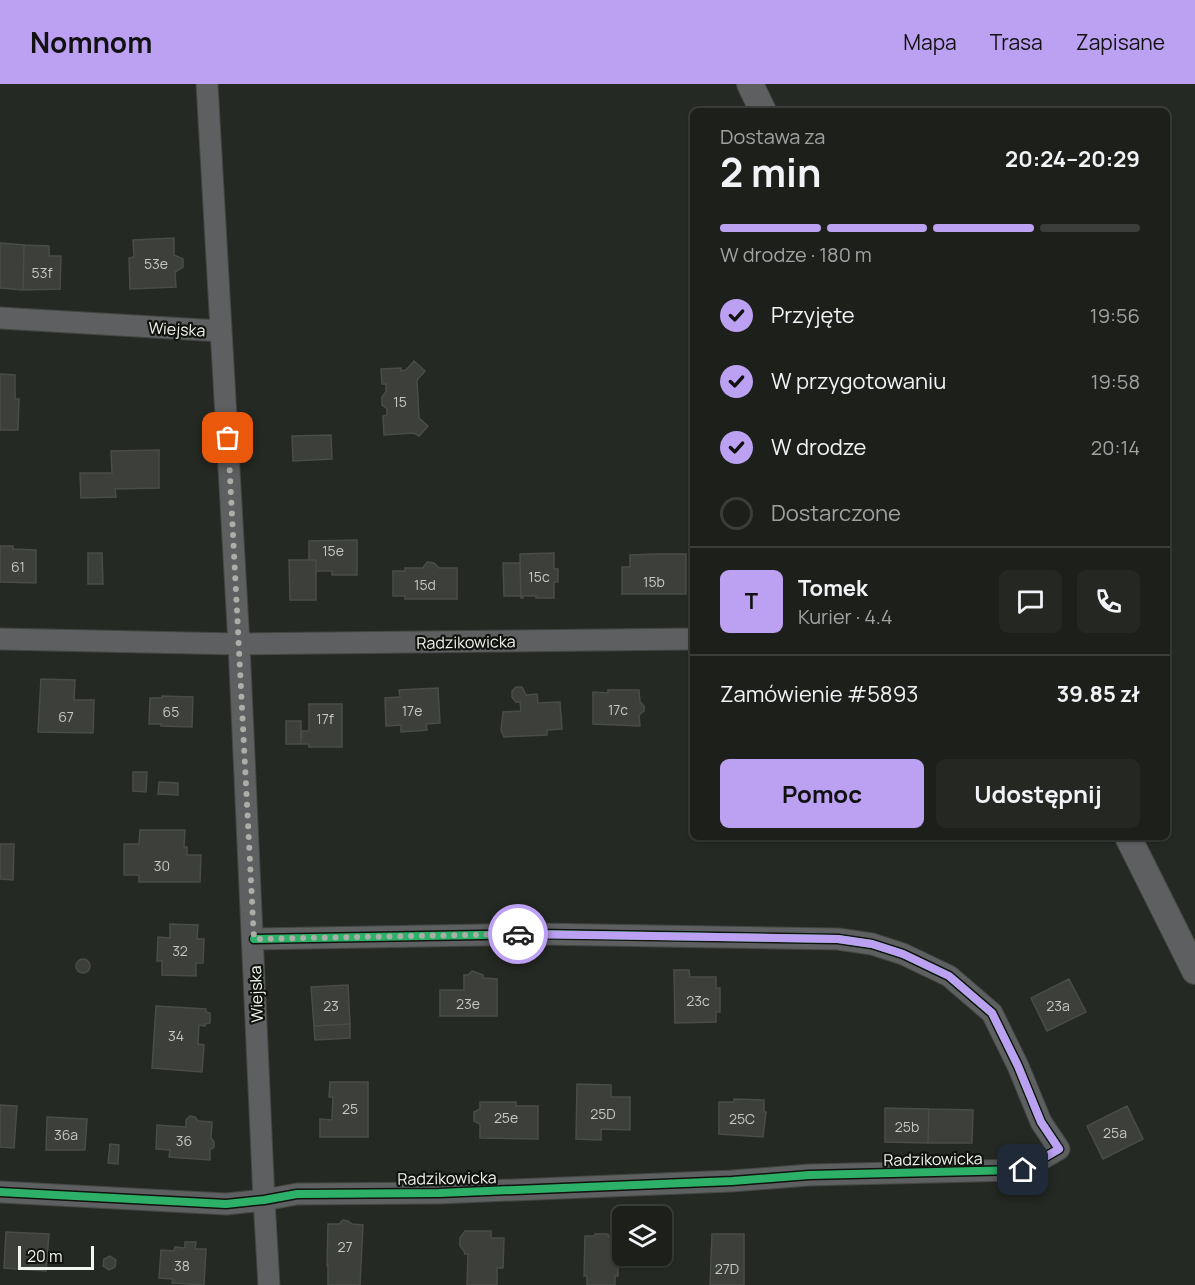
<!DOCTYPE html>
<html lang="pl">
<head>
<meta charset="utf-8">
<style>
  body { margin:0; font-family:Manrope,sans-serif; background:#252723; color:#f1f3f6; height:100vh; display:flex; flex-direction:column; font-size:22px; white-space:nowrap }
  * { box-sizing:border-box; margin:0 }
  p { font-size:20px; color:#a0a2a2 }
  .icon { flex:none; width:33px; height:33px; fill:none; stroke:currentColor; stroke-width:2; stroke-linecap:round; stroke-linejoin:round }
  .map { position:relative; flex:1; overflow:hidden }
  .panel { position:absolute; left:690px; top:24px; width:480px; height:732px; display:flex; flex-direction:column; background:#1c1f1a; border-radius:9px; box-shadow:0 2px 4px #0004,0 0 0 2px #3a3d39 }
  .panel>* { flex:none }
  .fabs { position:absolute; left:612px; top:1122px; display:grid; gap:12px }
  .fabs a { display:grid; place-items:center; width:60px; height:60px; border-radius:9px; background:#1c1f1a; box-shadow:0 2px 4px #0004,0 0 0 2px #3a3d39; font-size:30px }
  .scale { position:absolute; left:18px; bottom:15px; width:76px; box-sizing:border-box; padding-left:6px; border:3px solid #f1f6ee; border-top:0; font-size:16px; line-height:21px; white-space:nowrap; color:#f1f6ee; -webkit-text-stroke:4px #10130e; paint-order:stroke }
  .pin { position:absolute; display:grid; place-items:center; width:51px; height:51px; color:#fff; margin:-26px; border-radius:12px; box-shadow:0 3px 9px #0006 }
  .courier { position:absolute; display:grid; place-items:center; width:60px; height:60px; margin:-30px; border:4px solid #bca0f2; border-radius:50%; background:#fff; color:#222; box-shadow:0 2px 8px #0007 }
  .headline em { font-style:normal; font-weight:700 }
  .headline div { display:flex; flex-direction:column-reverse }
  .headline { display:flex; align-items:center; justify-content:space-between; height:102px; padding:0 30px }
  h1 { font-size:39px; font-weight:700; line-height:45px }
  .bar { display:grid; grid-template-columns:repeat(4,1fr); gap:9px 6px; align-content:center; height:72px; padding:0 30px }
  .bar i { height:8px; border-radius:4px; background:#3a3d39 }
  .bar .active { background:#bca0f2 }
  .bar p { grid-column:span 4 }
  .line { display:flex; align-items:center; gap:15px; padding:0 30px; border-top:2px solid #3a3d39 }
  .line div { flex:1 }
  .round { display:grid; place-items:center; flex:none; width:63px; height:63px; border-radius:9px; background:#252723 }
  ol { padding:0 30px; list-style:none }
  li { display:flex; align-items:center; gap:18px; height:66px }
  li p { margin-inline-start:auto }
  li .icon { padding:6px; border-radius:50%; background:#bca0f2; color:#111; stroke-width:4 }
  li:last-child { color:#a0a2a2 }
  li i { width:33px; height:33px; border:3px solid #3a3d39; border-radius:50% }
  .cta { display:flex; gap:12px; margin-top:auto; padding:12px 30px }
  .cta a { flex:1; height:69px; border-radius:9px; background:#bca0f2; color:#111; font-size:24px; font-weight:700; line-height:69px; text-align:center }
  .cta a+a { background:#252723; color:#f1f3f6 }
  header { display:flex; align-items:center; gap:36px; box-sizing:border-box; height:84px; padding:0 30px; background:#bca0f2; color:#111 }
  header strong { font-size:28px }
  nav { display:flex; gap:33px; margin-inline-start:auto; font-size:21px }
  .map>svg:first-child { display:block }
</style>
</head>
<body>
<header>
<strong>Nomnom</strong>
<nav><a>Mapa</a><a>Trasa</a><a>Zapisane</a></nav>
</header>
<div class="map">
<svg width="1195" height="1201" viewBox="0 0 1195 1201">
  <rect width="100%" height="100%" fill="#252923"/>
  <!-- building -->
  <path fill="#3c3f3a" stroke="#494d47" stroke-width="1.5" d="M174 154V171L183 175V183L175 188 176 203 130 205 129 174 134 173 133 156Z
    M0 159 24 161 23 206 0 204Z
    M24 161 49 162V172H61L60 205 23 206Z
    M414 277 425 287 417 296 419 334 428 342 419 352 414 349 384 351 383 332 387 331V325L382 321V313L386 308V300H382L381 285 401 284V287L406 286Z
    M0 290 15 291V315H19L18 346H0Z
    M331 351 332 375 293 377 292 352Z
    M159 366V404L115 405 116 413 81 414 80 389H112L111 367Z
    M357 456V491H332V487H316V476H309V457Z
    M0 462H13V465L36 466V499L0 498Z
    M88 469H102L103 500H88Z
    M554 469V485H558V498H554V514H536V512H522L523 514H521L520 470Z
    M655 470H686V510H622V483H630V471Z
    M289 476H316V516H290Z
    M427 478 434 479 439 484H457V515H405V512H393V487H405V484H423Z
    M503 479H520L521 512H504Z
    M41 595 75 596 74 616H94L93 649 38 648Z
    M516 603H522L526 611 537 610 538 619 560 618 562 645 547 646V651L504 653 501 646 503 628 521 627 520 618H516L512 613V607Z
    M438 604 440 639 426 640 427 646 401 648V641L386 642 385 614 400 613 399 606Z
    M608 606H639L640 618 644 622V627L639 631 640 642 593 640V608L608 609Z
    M162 612 193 613 192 643 161 642V640H149L150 614H162Z
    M309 620H342V663H309V660H301L302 647H309Z
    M286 637H301V660H286Z
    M133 688H147L146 708 133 707Z
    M159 698 178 699V711L158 710Z
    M140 746H185L184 763H187V771H201L200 798H139V791H124V760H139Z
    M0 760H14L13 796 0 795Z
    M170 840 198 841 197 855H204L203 879H196V892L162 891V877H157L158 853 170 854Z
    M76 882a7 7 0 1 1 14 0a7 7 0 1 1-14 0Z
    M674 886H689L690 893H716V904H720V928H716V938L675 939Z
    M472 887 483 891V894L497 895V932H440V906H464V891H468Z
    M1069 895 1086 928 1047 947 1031 914Z
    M348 901 350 940 314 942 311 903Z
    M156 922 206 925V928L210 929V939L205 940V942L199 941 198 960 204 961 202 988 152 984Z
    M350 940V954L315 956 314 942Z
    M330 998H368V1053H320V1035L332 1036 333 1013H329Z
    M577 1000 611 1001V1013H630V1046L601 1045V1056L576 1055Z
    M734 1015 764 1016V1028H766L763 1053 719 1050V1018H734Z
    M480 1018H516V1022H538V1055L480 1054V1040L474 1037V1028L480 1025Z
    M0 1021 17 1022 14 1064 0 1063Z
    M1127 1022 1143 1055 1103 1075 1087 1042Z
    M885 1024 929 1025 928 1059 885 1058Z
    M929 1025 973 1026 972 1059H928Z
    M190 1032 195 1033 198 1037 212 1038 211 1054 214 1058V1063L210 1066V1076L169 1073 170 1066 156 1065 157 1041 186 1043V1036Z
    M47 1033 87 1035 85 1066H46Z
    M110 1060 119 1061 118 1080 108 1079Z
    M343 1136 348 1137 352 1140 363 1141 360 1201H328V1182H327L328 1140H339Z
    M465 1147H491V1154H504L503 1184H497V1201H467L468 1170H465L464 1167 460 1162V1154Z
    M6 1148 49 1150 46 1187 4 1184Z
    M595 1150H608V1152H618V1192H615V1201H587V1192H584L585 1152H595Z
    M712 1150H744V1201H710Z
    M185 1158H196L195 1165H206L204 1201 172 1199 173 1195 159 1194 161 1166 174 1167 175 1163 185 1164Z
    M110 1172 116 1176 115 1183 109 1186 103 1182 104 1175Z"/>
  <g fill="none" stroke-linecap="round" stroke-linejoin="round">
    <defs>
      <path id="minor" d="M207 0 239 560 264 1116 269 1201
        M0 234 221 247
        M0 555 239 560 693 555
        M0 1108 226 1120 264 1116 297 1110 439 1109 732 1097 809 1091 1023 1086 1059 1065 1041 1038 1018 982 992 929 949 892 903 870 872 860 838 855 538 850 254 855"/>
      <path id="tertiary" d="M750 0 763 27
        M1128 753 1195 887"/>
    </defs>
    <!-- minor casing -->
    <use href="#minor" stroke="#424540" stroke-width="23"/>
    <!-- tertiary casing -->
    <use href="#tertiary" stroke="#424540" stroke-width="28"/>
    <!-- minor -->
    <use href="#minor" stroke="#5d5f60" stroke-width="21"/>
    <!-- tertiary -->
    <use href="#tertiary" stroke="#5d5f60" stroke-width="26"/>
    <defs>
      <path id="cycleway" d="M0 1108 226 1120 264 1116 297 1110 439 1109 732 1097 809 1091 1023 1086 1059 1065 1041 1038 1018 982 992 929 949 892 903 870 872 860 838 855 538 850 254 855"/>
    </defs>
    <!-- cycleway casing -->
    <use href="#cycleway" stroke="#10130e" stroke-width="11"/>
    <!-- cycleway -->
    <use href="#cycleway" stroke="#2db169" stroke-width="8"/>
  </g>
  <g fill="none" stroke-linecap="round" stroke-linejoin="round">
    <!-- done -->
    <path stroke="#aaaea7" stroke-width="6" stroke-dasharray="0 10.8" d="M228 354 254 855 518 850"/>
    <!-- route -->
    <path stroke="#bca0f2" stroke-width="8" d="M518 850 838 855 872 860 903 870 949 892 992 929 1018 982 1041 1038 1059 1065 1023 1086"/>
  </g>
  <g text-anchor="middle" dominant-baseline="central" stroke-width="4.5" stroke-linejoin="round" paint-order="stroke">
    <!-- number labels -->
    <g font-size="14" fill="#c4c8c1">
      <text x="156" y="179">53e</text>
      <text x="42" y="188">53f</text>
      <text x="400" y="317">15</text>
      <text x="333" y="466">15e</text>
      <text x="18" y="482">61</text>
      <text x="539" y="492">15c</text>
      <text x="654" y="497">15b</text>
      <text x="425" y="500">15d</text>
      <text x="618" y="625">17c</text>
      <text x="412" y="626">17e</text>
      <text x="171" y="627">65</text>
      <text x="66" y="632">67</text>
      <text x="325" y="634">17f</text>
      <text x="162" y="781">30</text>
      <text x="180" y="866">32</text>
      <text x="698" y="916">23c</text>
      <text x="468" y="919">23e</text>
      <text x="331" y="921">23</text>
      <text x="1058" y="921">23a</text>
      <text x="176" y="951">34</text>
      <text x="350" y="1024">25</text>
      <text x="603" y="1029">25D</text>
      <text x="506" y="1033">25e</text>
      <text x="742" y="1034">25C</text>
      <text x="907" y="1042">25b</text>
      <text x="1115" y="1048">25a</text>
      <text x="66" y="1050">36a</text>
      <text x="184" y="1056">36</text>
      <text x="345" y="1162">27</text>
      <text x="182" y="1181">38</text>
      <text x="727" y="1184">27D</text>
    </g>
    <!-- street labels -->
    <g font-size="16" fill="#f1f6ee" stroke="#10130e">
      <text transform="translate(177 245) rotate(3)">Wiejska</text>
      <text transform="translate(466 558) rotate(-1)">Radzikowicka</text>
      <text transform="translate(256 910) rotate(-92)">Wiejska</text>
      <text transform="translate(933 1075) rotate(-1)">Radzikowicka</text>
      <text transform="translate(447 1094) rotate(-1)">Radzikowicka</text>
    </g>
  </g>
</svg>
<div class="fabs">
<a><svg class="icon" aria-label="layers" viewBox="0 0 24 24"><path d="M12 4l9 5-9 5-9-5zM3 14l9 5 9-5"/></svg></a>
</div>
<div class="scale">20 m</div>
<div class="pin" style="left:228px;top:354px;background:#ea580c"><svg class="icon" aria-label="bag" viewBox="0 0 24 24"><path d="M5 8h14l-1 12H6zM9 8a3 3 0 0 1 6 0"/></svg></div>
<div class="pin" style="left:1023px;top:1086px;background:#1f2937"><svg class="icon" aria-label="home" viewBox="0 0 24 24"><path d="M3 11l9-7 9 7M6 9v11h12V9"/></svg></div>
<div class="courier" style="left:518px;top:850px"><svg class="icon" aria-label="car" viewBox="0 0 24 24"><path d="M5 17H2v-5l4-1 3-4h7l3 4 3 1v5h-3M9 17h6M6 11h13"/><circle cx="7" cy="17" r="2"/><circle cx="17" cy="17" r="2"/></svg></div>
<section class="panel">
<div class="headline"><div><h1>2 min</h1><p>Dostawa za</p></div><em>20:24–20:29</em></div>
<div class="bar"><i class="active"></i><i class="active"></i><i class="active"></i><i></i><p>W drodze · 180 m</p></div>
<ol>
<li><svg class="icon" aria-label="check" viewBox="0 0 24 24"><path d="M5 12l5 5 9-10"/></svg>Przyjęte<p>19:56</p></li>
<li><svg class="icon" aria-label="check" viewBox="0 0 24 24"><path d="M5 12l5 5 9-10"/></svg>W przygotowaniu<p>19:58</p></li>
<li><svg class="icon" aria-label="check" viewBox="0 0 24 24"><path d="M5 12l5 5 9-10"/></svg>W drodze<p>20:14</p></li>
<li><i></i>Dostarczone</li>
</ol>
<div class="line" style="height:108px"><b class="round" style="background:#bca0f2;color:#111">T</b><div><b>Tomek</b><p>Kurier · 4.4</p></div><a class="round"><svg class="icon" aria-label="chat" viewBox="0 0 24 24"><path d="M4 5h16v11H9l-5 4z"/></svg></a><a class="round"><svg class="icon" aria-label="phone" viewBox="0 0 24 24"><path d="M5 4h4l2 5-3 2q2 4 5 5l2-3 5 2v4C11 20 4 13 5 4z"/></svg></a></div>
<div class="line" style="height:78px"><div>Zamówienie #5893</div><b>39.85 zł</b></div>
<div class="cta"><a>Pomoc</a><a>Udostępnij</a></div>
</section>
</div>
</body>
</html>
